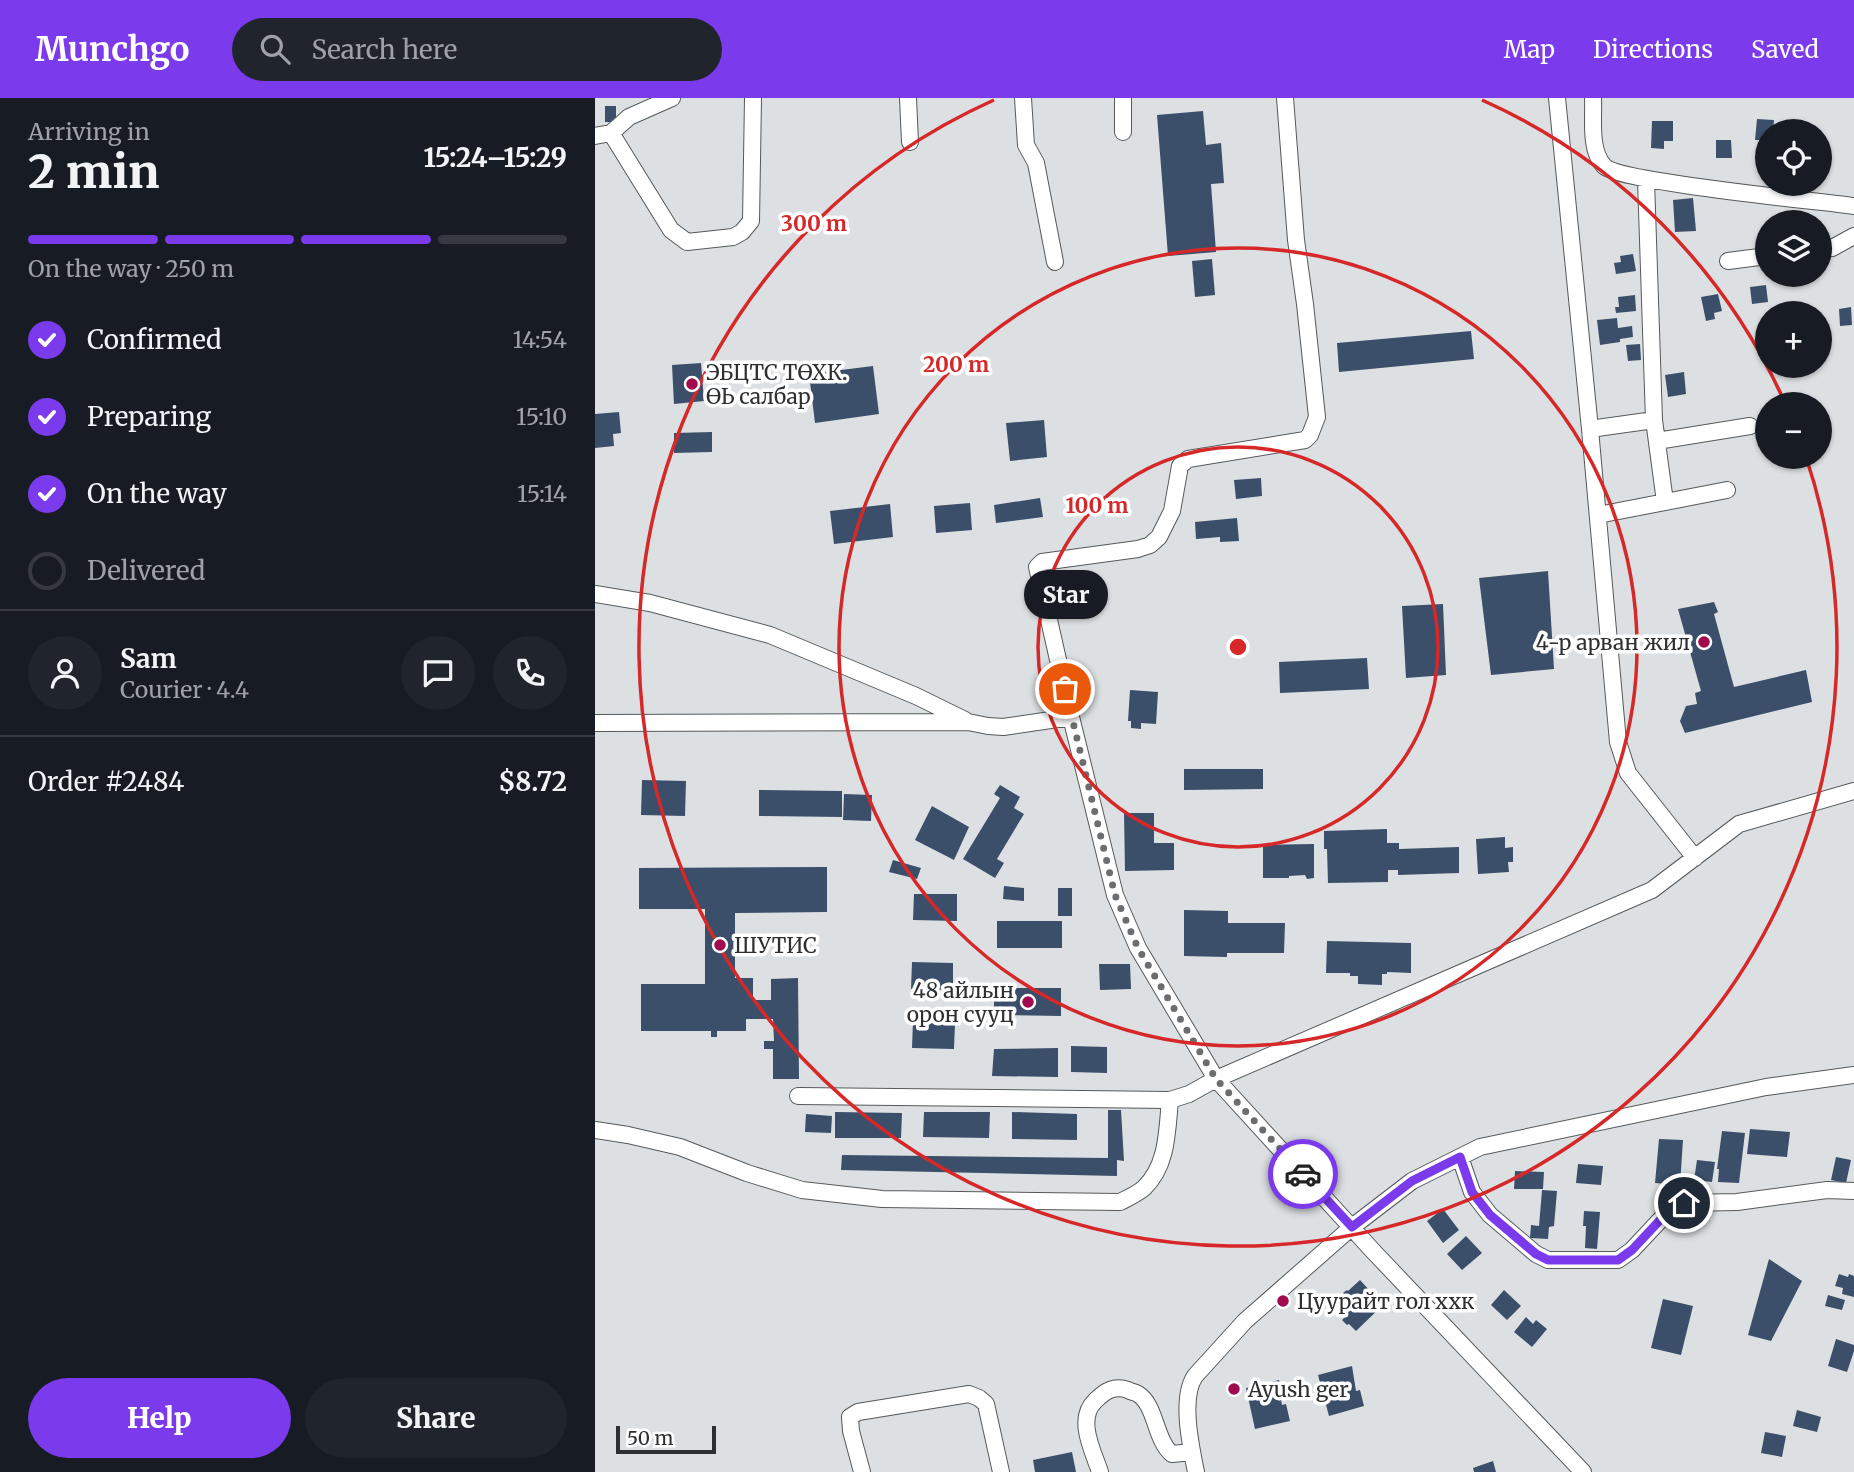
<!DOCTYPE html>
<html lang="en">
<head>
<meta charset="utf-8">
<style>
  body { margin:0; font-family:Merriweather,serif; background:#20242c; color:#f1f3f6; height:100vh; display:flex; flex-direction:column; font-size:26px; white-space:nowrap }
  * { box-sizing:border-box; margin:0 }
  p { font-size:23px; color:#9ea1a6 }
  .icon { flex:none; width:38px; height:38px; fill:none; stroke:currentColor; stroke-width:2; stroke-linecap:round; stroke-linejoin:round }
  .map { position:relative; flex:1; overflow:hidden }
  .side { display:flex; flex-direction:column; background:#171b24; width:595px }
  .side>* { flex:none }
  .buttons { position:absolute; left:1160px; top:21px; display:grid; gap:14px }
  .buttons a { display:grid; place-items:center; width:77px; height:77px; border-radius:50%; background:#171b24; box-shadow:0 2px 5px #0004; font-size:35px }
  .scale { position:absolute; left:21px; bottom:18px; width:100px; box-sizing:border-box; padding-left:7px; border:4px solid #2e2f30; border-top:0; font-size:19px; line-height:24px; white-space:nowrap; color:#2e2f30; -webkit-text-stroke:5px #fff; paint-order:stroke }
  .pin { position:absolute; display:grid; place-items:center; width:60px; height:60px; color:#fff; margin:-30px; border:4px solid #fff; border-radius:50%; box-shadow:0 2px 7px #0007 }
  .courier { position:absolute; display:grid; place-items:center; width:70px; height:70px; margin:-35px; border:5px solid #7c3aed; border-radius:50%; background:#fff; color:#222; box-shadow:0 2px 9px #0007 }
  .bubble { position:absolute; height:49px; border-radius:24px; background:#171b24; box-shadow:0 2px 5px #0004; font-size:23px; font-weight:800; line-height:49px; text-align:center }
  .overview em { font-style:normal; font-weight:800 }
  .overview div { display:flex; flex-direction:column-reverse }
  .overview { display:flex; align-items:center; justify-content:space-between; height:119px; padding:0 28px }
  h1 { font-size:46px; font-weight:800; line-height:52px }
  .bar { display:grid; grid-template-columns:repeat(4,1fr); gap:10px 7px; align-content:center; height:84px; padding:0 28px }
  .bar i { height:9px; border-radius:5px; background:#363941 }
  .bar .active { background:#7c3aed }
  .bar p { grid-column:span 4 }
  .line { display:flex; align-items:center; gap:18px; padding:0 28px; border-top:2px solid #363941 }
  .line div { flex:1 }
  .round { display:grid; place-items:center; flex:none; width:74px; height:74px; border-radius:37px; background:#20242c }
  ol { padding:0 28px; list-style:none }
  li { display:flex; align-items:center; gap:21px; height:77px }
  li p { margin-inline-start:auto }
  li .icon { padding:7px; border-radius:50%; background:#7c3aed; color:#fff; stroke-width:4 }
  li:last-child { color:#9ea1a6 }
  li i { width:38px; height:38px; border:4px solid #363941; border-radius:50% }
  .button { display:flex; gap:14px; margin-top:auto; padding:14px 28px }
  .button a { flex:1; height:80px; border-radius:42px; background:#7c3aed; color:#fff; font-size:28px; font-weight:800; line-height:80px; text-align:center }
  .button a+a { background:#20242c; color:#f1f3f6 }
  header { display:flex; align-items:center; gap:42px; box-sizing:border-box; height:98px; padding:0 35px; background:#7c3aed; color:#fff }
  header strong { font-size:33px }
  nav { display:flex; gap:38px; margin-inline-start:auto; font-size:24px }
  .search { width:490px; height:63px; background:#20242c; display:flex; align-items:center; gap:18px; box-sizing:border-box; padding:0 24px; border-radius:38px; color:#9ea1a6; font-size:26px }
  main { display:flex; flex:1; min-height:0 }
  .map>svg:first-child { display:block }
</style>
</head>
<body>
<header>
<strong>Munchgo</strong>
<div class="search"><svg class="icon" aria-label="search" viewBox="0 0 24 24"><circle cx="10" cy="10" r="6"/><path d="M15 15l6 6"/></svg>Search here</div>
<nav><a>Map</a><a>Directions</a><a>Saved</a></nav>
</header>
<main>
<section class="side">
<div class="overview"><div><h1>2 min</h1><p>Arriving in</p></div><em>15:24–15:29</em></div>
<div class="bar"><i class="active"></i><i class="active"></i><i class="active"></i><i></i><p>On the way · 250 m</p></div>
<ol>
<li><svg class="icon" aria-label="check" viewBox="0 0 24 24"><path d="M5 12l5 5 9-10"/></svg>Confirmed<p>14:54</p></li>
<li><svg class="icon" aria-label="check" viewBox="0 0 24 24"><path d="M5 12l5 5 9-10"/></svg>Preparing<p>15:10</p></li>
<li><svg class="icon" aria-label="check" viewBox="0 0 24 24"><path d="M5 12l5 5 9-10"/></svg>On the way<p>15:14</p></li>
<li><i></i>Delivered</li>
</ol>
<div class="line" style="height:126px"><a class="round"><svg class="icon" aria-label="person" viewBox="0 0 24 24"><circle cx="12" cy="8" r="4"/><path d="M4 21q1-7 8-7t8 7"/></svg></a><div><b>Sam</b><p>Courier · 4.4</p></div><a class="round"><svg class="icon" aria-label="chat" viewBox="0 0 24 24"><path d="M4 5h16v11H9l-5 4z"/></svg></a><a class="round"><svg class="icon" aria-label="phone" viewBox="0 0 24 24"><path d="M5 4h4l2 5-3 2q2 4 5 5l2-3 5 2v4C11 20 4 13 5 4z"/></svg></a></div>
<div class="line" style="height:91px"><div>Order #2484</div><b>$8.72</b></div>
<div class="button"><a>Help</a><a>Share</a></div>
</section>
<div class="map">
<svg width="1259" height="1374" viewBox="0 0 1259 1374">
  <rect width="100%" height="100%" fill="#dde0e2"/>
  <!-- building -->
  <path fill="#3b4f6b" d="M10 8H21V24H10Z
    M608 13 611 47 626 45 629 85 616 86 621 154 573 158 562 17Z
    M1162 21 1179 22 1178 33H1172V42H1160Z
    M1057 23H1078V43H1069V51L1056 50Z
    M1121 42H1136L1137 60H1121Z
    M1098 100 1101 133 1080 134 1078 102Z
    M1207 116 1208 122H1203V124H1186V117Z
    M1038 156 1041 173 1021 176 1019 165 1026 164 1025 158Z
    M617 161 620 197 600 199 597 163Z
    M1171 187 1173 204 1157 206 1155 189Z
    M1123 196 1127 213 1119 215 1120 221 1111 223 1106 199Z
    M1040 197 1041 213 1021 215 1020 209H1024L1023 199Z
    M1256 209 1257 227 1245 228 1244 211Z
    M1022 220 1023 230 1037 228 1038 239 1025 241V244L1005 247 1002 222Z
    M876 233 879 261 744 274 742 245Z
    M1045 246 1046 262 1033 263 1031 247Z
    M106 265 109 303 79 306 77 267Z
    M278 268 284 316 220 325 214 276Z
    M1089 274 1091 296 1073 299 1070 277Z
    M24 314 26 335 18 336 19 348 0 350V316Z
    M449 322 452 359 415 363 411 325Z
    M117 334V354L79 355V335Z
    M666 380 667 398 641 401 639 382Z
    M445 400 448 419 401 425 399 407Z
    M375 405 377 432 341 435 339 408Z
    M295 406 298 439 239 446 235 413Z
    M642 420 644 443 625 444V439L601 441 600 424Z
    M953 473 959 571 896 577 884 480Z
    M1119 504 1123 514 1119 516 1139 589 1211 572 1217 604 1090 635 1085 623 1091 608 1102 606 1100 595 1106 593 1083 511Z
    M848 506 851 577 811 580 807 508Z
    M772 560 774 591 685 595 684 564Z
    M535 592 563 594 561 626 546 625V631L536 630V623H533Z
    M589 671H668V691L589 692Z
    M47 682 91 683 90 718 46 717Z
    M405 687 425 699 419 710 429 716 402 761 409 765 400 780 368 761 405 700 399 696Z
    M164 692 247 693V719L164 718Z
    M249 696 277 697 276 723 248 722Z
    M337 708 374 729 359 762 320 742Z
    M529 715H559V745H579V772L530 773Z
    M792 731V745H804V751L864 749V775L803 777V772H793V784L733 785 732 751H729V733Z
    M910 739V750L918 749V764H913L914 774 883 776 881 741Z
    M719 746V780L712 781 710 777 694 778V780H668V747Z
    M298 762 326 770 322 781 294 774Z
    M232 769V814L140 815V880H158V902H176V881L203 880 204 981H178V951H169V943H179L178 921H151V933H122V939H116V933H46V886H110V811H44V770Z
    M409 788 429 790V803L408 801Z
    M463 790H477V818H463Z
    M319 796H362V823L318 822Z
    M589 812 633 813V825H690L689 855H632V859L589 858Z
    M402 823H467V850H402Z
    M732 843 816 845V875L792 874V876H787V887L763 886V878H755V875H731Z
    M317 864 358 865V892L316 891Z
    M504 866H535L536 891 505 892Z
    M399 890H466V918L399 917Z
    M318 923 360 925 359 951 317 950Z
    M476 948 512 949V975L476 974Z
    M463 950V979L397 978 399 951Z
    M513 1012H526L529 1063 522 1062V1078L246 1072 247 1057 513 1060Z
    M240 1014 307 1015 306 1040H240Z
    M329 1014H395L394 1040 328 1039Z
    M417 1014 482 1016V1042L417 1041Z
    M211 1016 237 1018 236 1035 210 1034Z
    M1155 1031 1195 1034 1192 1059 1152 1056Z
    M1127 1033 1150 1035 1144 1085 1123 1084 1124 1071H1122Z
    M1064 1041 1088 1042 1085 1087 1060 1085Z
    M1241 1059 1256 1062 1251 1085 1236 1082Z
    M1102 1062 1120 1064 1117 1084 1099 1082Z
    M983 1066 1008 1068 1006 1087 981 1085Z
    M920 1073 949 1074 948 1091H919Z
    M947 1092 962 1093 959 1128 954 1129 953 1141 935 1140 936 1127 944 1128Z
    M848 1111 864 1132 848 1145 832 1123Z
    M989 1113 1005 1114 1002 1151 990 1150 991 1128H988Z
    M871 1138 887 1155 867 1172 852 1156Z
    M1174 1161 1207 1183 1176 1243 1153 1237Z
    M1244 1176 1253 1179 1254 1176 1259 1178V1199L1247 1196 1248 1190 1240 1188Z
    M765 1182 788 1207 761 1233 754 1226 752 1227 747 1222 750 1219 739 1207 750 1197 748 1195 752 1192 753 1193Z
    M909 1192 926 1208 912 1222 896 1207Z
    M1233 1197 1250 1202 1247 1212 1230 1208Z
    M1068 1201 1098 1208 1086 1257 1056 1250Z
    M931 1219 938 1226 941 1222 952 1231 937 1249 919 1234Z
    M1241 1241 1259 1247V1253L1252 1274 1233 1268Z
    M757 1268 761 1293 765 1292 769 1308 734 1318 723 1277Z
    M684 1282 687 1296 685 1297 687 1307 691 1306 695 1323 660 1331 651 1290Z
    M1202 1312 1226 1319 1222 1334 1198 1328Z
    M1170 1334 1191 1338 1187 1359 1166 1355Z
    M477 1354 481 1374H440L438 1362Z
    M898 1363 901 1374H879L878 1370Z"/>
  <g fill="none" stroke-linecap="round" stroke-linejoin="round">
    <defs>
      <path id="minor" d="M313 0 315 44
        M428 0 431 47 441 65 460 164
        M690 0 701 142 710 206 722 319 715 337 710 342 593 361 585 368 577 413 564 439 555 447 543 451 447 464 442 469 476 619 520 797 543 850 621 981 778 1153 988 1374
        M962 0 995 331 1023 644 1033 675 1100 760
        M998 0C999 20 994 52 1009 68 1024 84 1223 103 1259 108
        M528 34V0
        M16 35 76 132 92 144 138 139 147 134 156 123 158 0
        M0 38 16 35 34 19 77 0
        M1051 82 1059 322 1070 404
        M1225 151 1237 150 1259 138
        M1133 163 1172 158
        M995 331 1059 322
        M1062 343 1155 328
        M1003 417 1132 392
        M0 496 55 505 175 537 321 598 370 622
        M0 625 373 624 393 628 408 629 476 619
        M203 998 575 1002 594 996 621 981 1057 792 1144 726 1259 693
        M0 1032 33 1037 85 1049 152 1075 207 1092 287 1101 525 1104C533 1100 542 1096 549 1090 573 1067 572 1032 575 1002
        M865 1059 877 1094 895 1117 941 1156 953 1162H1023L1037 1152 1067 1120 1089 1105 1142 1104 1232 1092 1259 1093
        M267 1374 256 1333 255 1319 263 1314 374 1296 384 1300 391 1306 406 1374
        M505 1374C498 1353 481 1321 500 1303 510 1293 519 1287 533 1292 536 1294 540 1294 543 1296 561 1307 560 1342 577 1356L597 1354
        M601 1374C596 1349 585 1300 600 1278L650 1223 757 1129 817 1083 885 1049 1171 989 1259 977"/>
    </defs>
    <!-- minor casing -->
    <use href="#minor" stroke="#56595a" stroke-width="18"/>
    <!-- minor -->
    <use href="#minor" stroke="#fff" stroke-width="16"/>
  </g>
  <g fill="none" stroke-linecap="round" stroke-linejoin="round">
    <!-- done -->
    <path stroke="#6b6d6e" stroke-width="7" stroke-dasharray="0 12.6" d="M470 591 520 797 543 850 621 981 708 1076"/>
    <!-- route -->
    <path stroke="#7c3aed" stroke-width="9" d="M708 1076 757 1129 817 1083 865 1059 877 1094 895 1117 941 1156 953 1162H1023L1037 1152 1067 1120 1089 1105"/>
  </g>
  <!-- distance rings -->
  <g fill="none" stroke="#d62828" stroke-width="3.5">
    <circle cx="643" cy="549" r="200"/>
    <circle cx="643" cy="549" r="399"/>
    <path d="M887 2A599 599 0 0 1 1190 305M1211 359A599 599 0 1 1 399 2"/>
  </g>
  <!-- markers -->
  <g fill="#a10a4d" stroke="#fff" stroke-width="2.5">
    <circle cx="97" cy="286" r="7"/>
    <circle cx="1109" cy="544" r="7"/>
    <circle cx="125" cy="847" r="7"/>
    <circle cx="433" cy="904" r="7"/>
    <circle cx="688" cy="1203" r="7"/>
    <circle cx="639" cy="1291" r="7"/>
  </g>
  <g text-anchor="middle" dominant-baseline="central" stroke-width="7" stroke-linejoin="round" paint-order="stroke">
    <!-- poi labels -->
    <g font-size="21" fill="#2e2f30" stroke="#fff" text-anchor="start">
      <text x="111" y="274">ЭБЦТС ТӨХК.<tspan x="111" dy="24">ӨЬ салбар</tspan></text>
      <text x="1095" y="544" text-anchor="end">4-р арван жил</text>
      <text x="139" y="847">ШУТИС</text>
      <text x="419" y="892" text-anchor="end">48 айлын<tspan x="419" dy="24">орон сууц</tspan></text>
      <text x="702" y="1203">Цуурайт гол ххк</text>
      <text x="653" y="1291">Ayush ger</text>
    </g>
  </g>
  <circle cx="643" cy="549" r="10" fill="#d62828" stroke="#fff" stroke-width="3.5"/>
  <g font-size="21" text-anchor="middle" font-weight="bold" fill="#d62828" stroke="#fff" stroke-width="7" stroke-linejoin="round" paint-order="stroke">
    <text x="219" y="133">300 m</text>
    <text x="361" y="274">200 m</text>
    <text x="502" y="415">100 m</text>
  </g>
</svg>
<div class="buttons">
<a><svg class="icon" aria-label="locate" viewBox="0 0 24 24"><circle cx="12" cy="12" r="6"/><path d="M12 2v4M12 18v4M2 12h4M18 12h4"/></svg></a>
<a><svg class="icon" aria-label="layers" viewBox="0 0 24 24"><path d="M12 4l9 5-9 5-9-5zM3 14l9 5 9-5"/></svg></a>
<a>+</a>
<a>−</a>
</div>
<div class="scale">50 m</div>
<div class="pin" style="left:470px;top:591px;background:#ea580c"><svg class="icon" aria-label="bag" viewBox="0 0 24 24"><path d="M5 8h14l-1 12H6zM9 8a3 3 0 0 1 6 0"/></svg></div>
<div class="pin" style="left:1089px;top:1105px;background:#1f2937"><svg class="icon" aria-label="home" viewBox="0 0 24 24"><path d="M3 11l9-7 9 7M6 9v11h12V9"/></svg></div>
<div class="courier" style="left:708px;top:1076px"><svg class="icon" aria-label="car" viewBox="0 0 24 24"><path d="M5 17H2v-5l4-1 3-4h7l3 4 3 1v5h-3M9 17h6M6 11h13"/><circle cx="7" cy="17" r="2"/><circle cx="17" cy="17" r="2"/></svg></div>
<div class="bubble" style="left:429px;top:472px;width:84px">Star</div>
</div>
</main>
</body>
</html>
